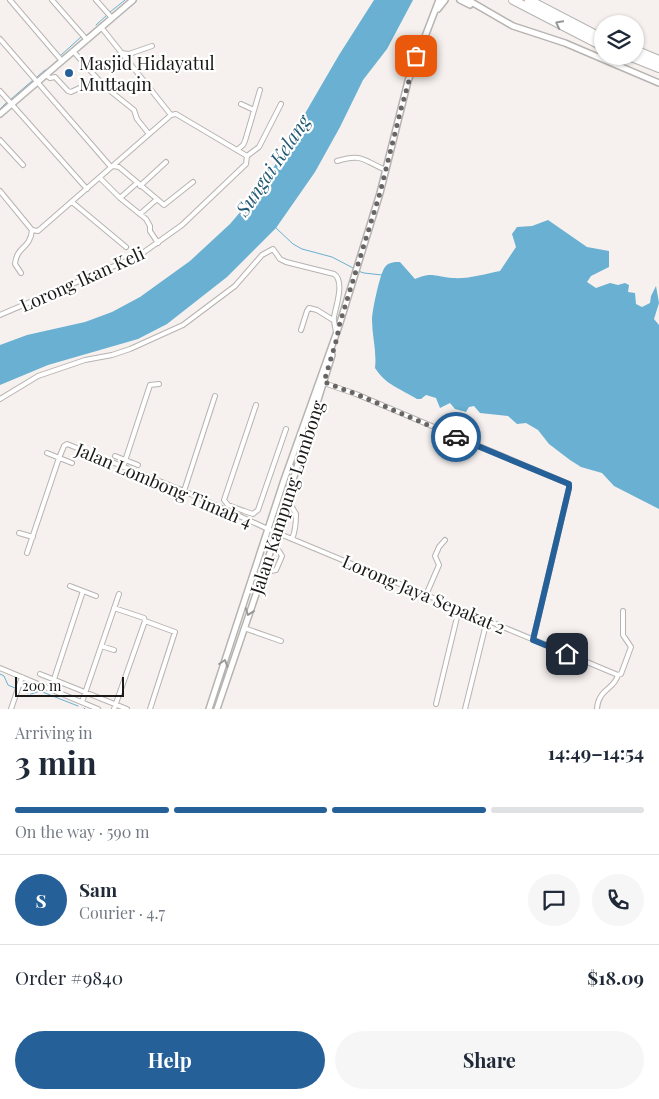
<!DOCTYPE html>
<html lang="en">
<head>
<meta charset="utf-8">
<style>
  body { margin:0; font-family:"Playfair Display",serif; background:#f6f6f7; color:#1f2937; height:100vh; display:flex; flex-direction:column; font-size:19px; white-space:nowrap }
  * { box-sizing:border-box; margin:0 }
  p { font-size:16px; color:#747a83 }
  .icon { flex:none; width:28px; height:28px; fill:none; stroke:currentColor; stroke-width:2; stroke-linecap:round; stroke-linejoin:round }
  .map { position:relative; height:709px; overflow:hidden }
  .side { display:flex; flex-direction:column; background:#fff; flex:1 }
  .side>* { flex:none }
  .controls { position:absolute; left:594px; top:15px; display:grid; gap:10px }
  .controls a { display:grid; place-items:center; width:50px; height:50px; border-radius:50%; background:#fff; box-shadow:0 1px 4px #0004; font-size:25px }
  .scale { position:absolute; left:15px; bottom:12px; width:109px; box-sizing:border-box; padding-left:5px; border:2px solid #1b1a19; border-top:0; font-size:14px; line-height:18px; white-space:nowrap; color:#1b1a19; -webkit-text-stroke:4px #fff; paint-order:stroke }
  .pin { position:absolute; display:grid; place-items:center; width:42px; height:42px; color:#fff; margin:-21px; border-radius:10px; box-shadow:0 2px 8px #0006 }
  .courier { position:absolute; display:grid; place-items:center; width:50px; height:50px; margin:-25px; border:4px solid #266098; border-radius:50%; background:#fff; color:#222; box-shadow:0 1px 6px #0007 }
  .head em { font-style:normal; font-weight:700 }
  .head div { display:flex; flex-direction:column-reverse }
  .head { display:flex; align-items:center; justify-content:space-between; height:85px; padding:0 15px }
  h1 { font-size:32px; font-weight:700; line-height:38px }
  .bar { display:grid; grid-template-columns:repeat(4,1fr); gap:8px 5px; align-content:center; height:60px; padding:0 15px }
  .bar i { height:6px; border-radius:4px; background:#e0e1e3 }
  .bar .selected { background:#266098 }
  .bar p { grid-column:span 4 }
  .line { display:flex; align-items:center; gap:12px; padding:0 15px; border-top:1px solid #e0e1e3 }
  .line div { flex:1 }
  .round { display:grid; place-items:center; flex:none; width:52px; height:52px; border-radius:26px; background:#f6f6f7 }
  .button { display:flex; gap:10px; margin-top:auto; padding:10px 15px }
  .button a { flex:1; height:58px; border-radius:30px; background:#266098; color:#fff; font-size:20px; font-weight:700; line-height:58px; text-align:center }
  .button a+a { background:#f6f6f7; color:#1f2937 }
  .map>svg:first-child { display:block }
</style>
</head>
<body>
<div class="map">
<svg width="659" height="709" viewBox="0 0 659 709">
  <rect width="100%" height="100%" fill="#f6f1ee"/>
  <!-- water -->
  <path fill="#69b0d2" d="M374 0H413L387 49 363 80 340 127 315 172 276 228 227 277 167 324 138 339 48 365 0 385V345L27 335 85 322 112 312 140 297 190 261 230 224 264 184 339 55Z
    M548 220 587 247 609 251V267L591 276 587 282 596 288 610 283 618 285 625 283 629 285 628 292 635 293 636 304 642 307 650 303 651 296 656 286 659 303 654 319 659 325V509L614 486 602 473 581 467 570 460 549 444 538 430 526 423 517 424 508 416 480 413 474 406 469 407 466 412 455 409 450 403 440 408 436 398 426 395 421 399H417C399 388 386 385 375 368 377 352 372 336 372 320 372 311 380 273 385 267 389 262 394 262 400 262L415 279C432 271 436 277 453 278 469 279 485 274 500 271L516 247 512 234 517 227 532 226Z"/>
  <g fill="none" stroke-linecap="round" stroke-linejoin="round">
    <!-- stream -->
    <path stroke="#69b0d2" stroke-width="1" d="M110 12 125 0
      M96 25 107 15
      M60 56 81 37
      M37 77 45 70
      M10 100 33 80
      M0 109 7 102
      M276 228 293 244 302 249 332 257 355 269
      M358 271 364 273 382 275
      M0 674 4 676 8 685 15 688
      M20 690 31 694 40 691 78 706
      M84 708 85 709"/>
    <defs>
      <path id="minor" d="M10 0 62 61
        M52 0 87 40
        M96 0 112 18
        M101 27 171 115 176 114 247 156
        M0 39 111 167
        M73 51 104 86 134 110 137 119 149 134
        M121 53 129 54 152 46
        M46 75 50 78 55 77 68 91 71 92 90 83 95 77
        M0 91 87 189
        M241 104 254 110
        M0 140 23 165
        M237 150 243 145 245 141 260 90
        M247 156 259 147 281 104
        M337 161C364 153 363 161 386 170
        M113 166 119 167 164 205 193 182
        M100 178 120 198 146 219 150 226V231L158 243
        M140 186 166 162
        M0 191 32 230C30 250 17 245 15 264L21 273
        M120 198 137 183
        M72 202 126 247
        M140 214 156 200
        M32 230 38 231 171 115
        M0 315 140 255 182 225 246 164 247 156
        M301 330 307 311 309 308 317 310 333 320
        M321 382 356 394 569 484V488L533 640
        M0 399 38 376 85 360 112 355 130 349 183 325 235 286 262 255 273 249 280 259 286 262 334 274C345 281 336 306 334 317 333 322 336 328 336 333
        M47 453 72 463
        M115 456 138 465
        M123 467 150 385 159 384
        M184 491 215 396
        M286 504 292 507 296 514C296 522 295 532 292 539
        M244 511 228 505 224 500 256 405
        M244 511 253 514 258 510 286 429
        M19 533 33 537
        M27 553 59 458 64 446 67 444 184 491 268 529 618 675 621 674 631 647 623 635V611
        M264 569 271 571 276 570 282 556 279 551 272 547
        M70 586 96 596
        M426 595 439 565 435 556 439 547 445 540
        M114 608 144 618 145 621
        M145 621 175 632 150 709
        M244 628 281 641
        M101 646 114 650
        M0 668 98 709
        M40 674 127 709
        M54 679 83 591
        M82 702 119 594
        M436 704 459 609
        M11 709 22 677
        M114 709 145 621
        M465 709 487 620
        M597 709C598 689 614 690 618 675"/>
      <path id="tertiary" d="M460 0 470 5
        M468 0 513 26 565 43 659 83
        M438 9 445 0
        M0 114 133 0
        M209 709 284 480 339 326 380 193 408 81 439 0
        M217 709 272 547 332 355"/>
      <path id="motorway" d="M513 0 602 46
        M529 0 602 38
        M635 50 659 60
        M629 56 659 68"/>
    </defs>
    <!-- minor casing -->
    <use href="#minor" stroke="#b7b3b0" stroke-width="6"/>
    <!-- tertiary casing -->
    <use href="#tertiary" stroke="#b7b3b0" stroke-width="8"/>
    <!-- motorway casing -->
    <use href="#motorway" stroke="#b7b3b0" stroke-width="10"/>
    <!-- minor -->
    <use href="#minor" stroke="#fff" stroke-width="4"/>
    <!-- tertiary -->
    <use href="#tertiary" stroke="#fff" stroke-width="5"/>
    <!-- motorway -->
    <use href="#motorway" stroke="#fff" stroke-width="8"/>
  </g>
  <!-- one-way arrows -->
  <defs><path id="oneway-chevron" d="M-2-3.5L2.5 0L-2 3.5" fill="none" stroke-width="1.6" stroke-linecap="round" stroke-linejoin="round" transform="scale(1.25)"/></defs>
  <g stroke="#989898">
    <use href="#oneway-chevron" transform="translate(559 24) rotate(-153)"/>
    <use href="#oneway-chevron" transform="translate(249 612) rotate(109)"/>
    <use href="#oneway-chevron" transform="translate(224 663) rotate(-72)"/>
  </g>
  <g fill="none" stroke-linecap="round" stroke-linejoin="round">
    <!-- done -->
    <path stroke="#686564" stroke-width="5" stroke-dasharray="0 9" d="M416 56 401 109 380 193 339 326 337 338 324 382 356 394 456 437"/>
    <!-- route -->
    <path stroke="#266098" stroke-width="6" d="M456 437 569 484V488L533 640 567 654"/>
  </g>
  <!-- markers -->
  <circle fill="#266098" stroke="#fff" stroke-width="2" cx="69" cy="73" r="5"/>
  <g text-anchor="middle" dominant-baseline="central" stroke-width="4.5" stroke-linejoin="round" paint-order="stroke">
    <!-- poi labels -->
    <g font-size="18" fill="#1b1a19" stroke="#fff" text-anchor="start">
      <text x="79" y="63">Masjid Hidayatul<tspan x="79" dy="21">Muttaqin</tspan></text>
    </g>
    <!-- street labels -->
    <g font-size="18" fill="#1b1a19" stroke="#fff">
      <text transform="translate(82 279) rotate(-24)">Lorong Ikan Keli</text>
      <text transform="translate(164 485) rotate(23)">Jalan Lombong Timah 4</text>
      <text transform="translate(287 497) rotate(-72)">Jalan Kampung Lombong</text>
      <text transform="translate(424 594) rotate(23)">Lorong Jaya Sepakat 2</text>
    </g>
    <!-- water labels -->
    <g font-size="19" font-style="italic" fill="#245b74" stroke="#fff">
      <text transform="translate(272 165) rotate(-56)">Sungai Kelang</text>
    </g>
  </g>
</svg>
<div class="controls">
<a><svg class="icon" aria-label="layers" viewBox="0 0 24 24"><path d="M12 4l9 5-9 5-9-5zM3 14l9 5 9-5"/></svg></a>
</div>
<div class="scale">200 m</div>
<div class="pin" style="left:416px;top:56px;background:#ea580c"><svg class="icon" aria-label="bag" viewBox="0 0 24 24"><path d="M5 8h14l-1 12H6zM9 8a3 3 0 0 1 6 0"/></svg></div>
<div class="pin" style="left:567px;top:654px;background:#1f2937"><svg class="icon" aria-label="home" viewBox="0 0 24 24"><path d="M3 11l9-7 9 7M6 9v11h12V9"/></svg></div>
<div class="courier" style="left:456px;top:437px"><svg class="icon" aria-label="car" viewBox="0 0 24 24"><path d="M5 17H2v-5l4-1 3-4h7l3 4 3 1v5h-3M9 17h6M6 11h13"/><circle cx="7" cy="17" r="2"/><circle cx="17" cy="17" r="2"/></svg></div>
</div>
<section class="side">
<div class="head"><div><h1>3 min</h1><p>Arriving in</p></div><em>14:49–14:54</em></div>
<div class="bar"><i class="selected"></i><i class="selected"></i><i class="selected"></i><i></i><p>On the way · 590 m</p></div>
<div class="line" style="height:90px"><b class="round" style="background:#266098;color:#fff">S</b><div><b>Sam</b><p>Courier · 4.7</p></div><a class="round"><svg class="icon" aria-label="chat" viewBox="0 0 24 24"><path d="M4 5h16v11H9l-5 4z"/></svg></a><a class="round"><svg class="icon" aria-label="phone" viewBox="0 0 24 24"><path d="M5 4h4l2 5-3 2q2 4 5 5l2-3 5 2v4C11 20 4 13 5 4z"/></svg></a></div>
<div class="line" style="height:65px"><div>Order #9840</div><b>$18.09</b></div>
<div class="button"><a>Help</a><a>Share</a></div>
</section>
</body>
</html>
